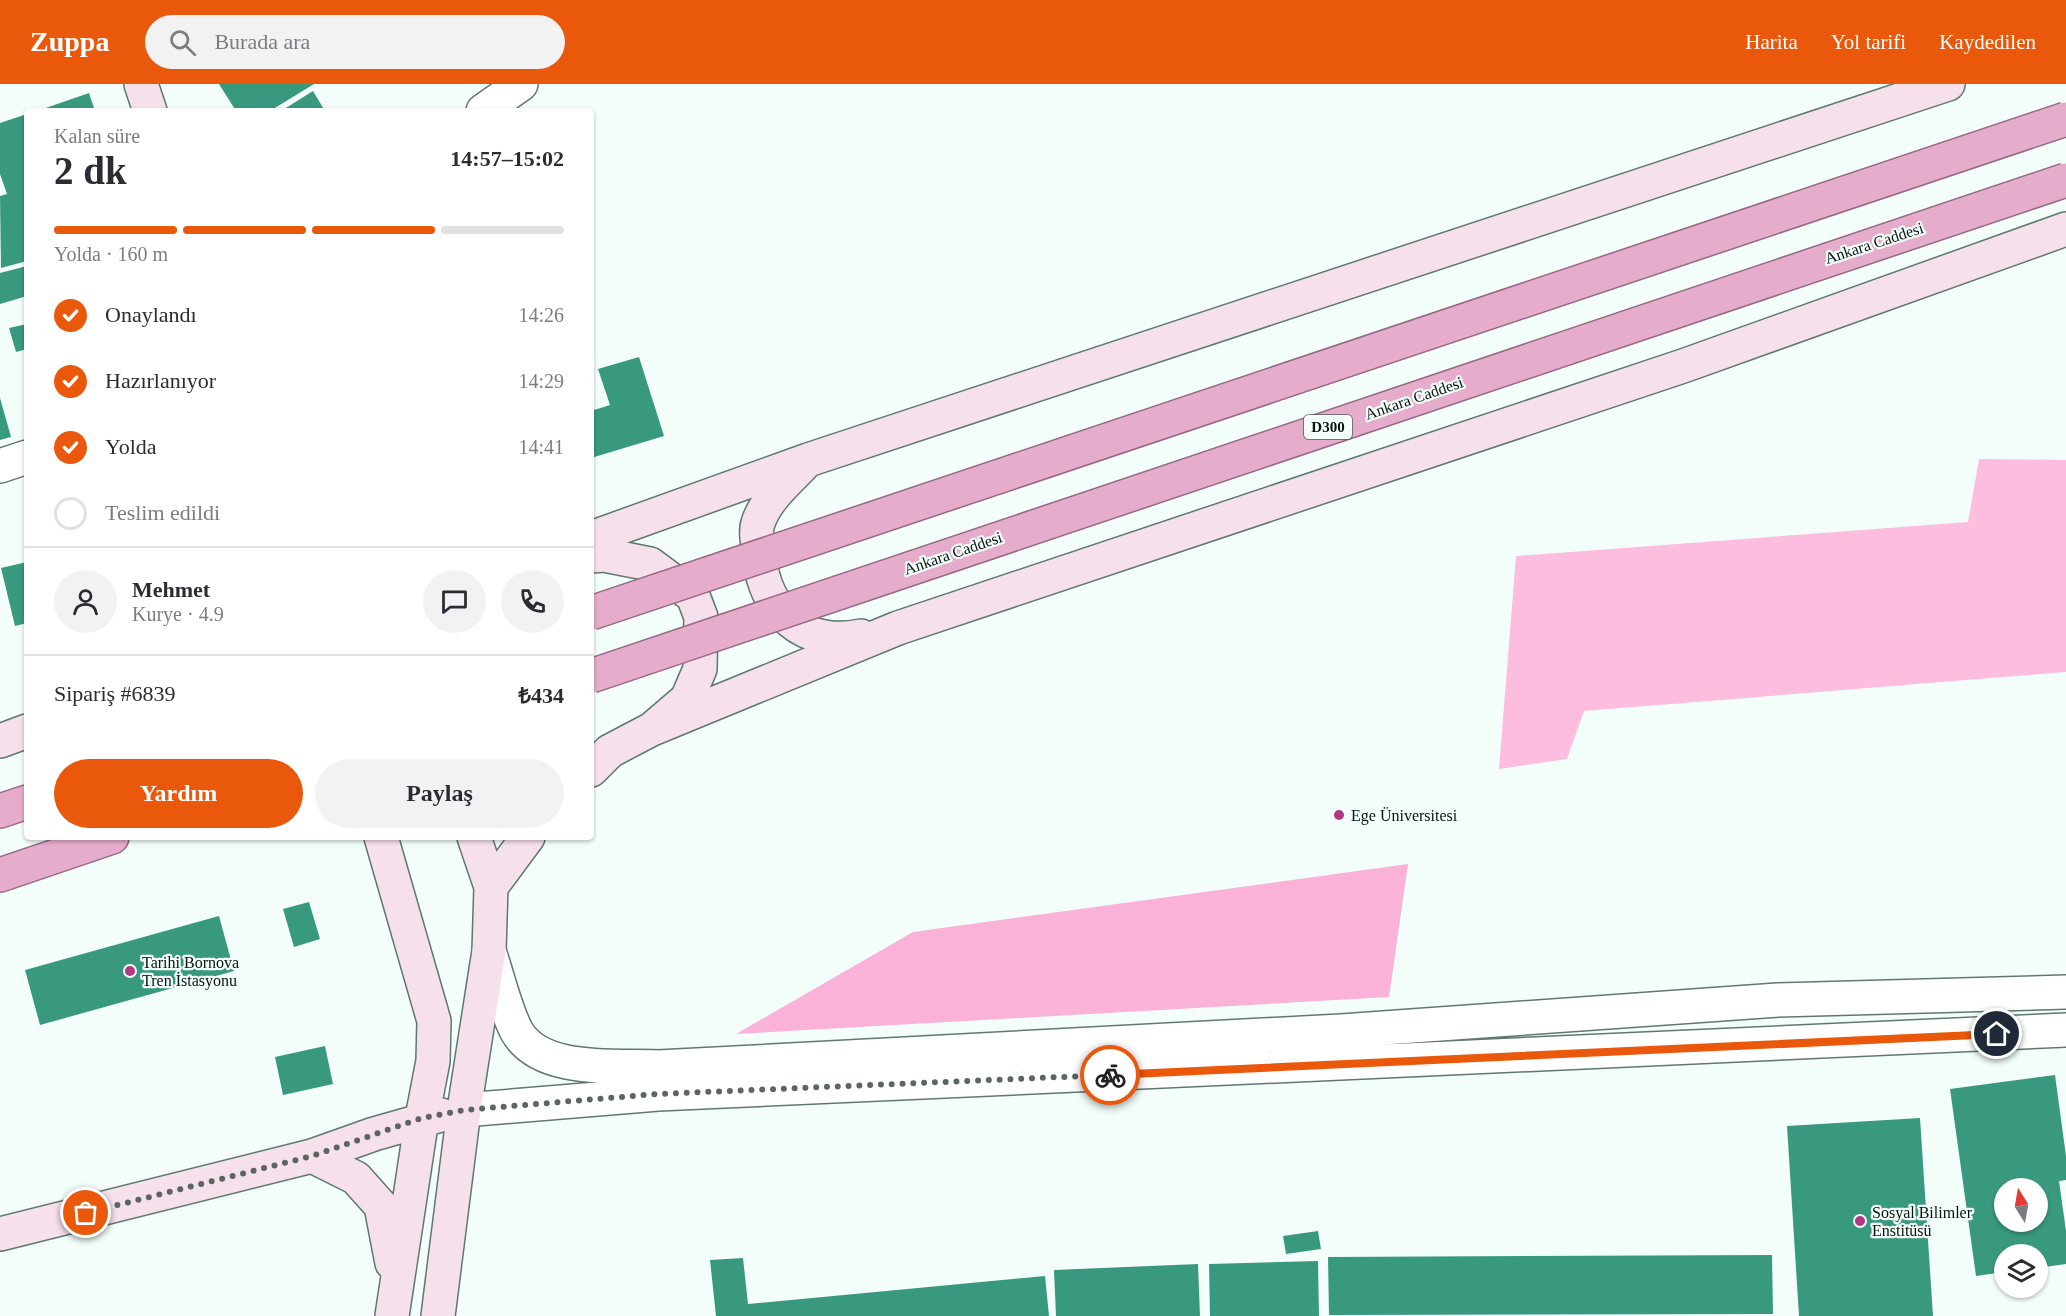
<!DOCTYPE html>
<html lang="tr">
<head>
<meta charset="utf-8">
<style>
  body { margin:0; font-family:Georgia,serif; background:#f2f2f3; color:#2b2b33; height:100vh; display:flex; flex-direction:column; font-size:22px; white-space:nowrap }
  * { box-sizing:border-box; margin:0 }
  p { font-size:20px; color:#7c7c81 }
  .icon { flex:none; width:33px; height:33px; fill:none; stroke:currentColor; stroke-width:2; stroke-linecap:round; stroke-linejoin:round }
  .map { position:relative; flex:1; overflow:hidden }
  .panel { position:absolute; left:24px; top:24px; width:570px; height:732px; display:flex; flex-direction:column; background:#fff; border-radius:6px; box-shadow:0 2px 4px #0004 }
  .panel>* { flex:none }
  .needle { width:39px; rotate:349deg }
  .controls { position:absolute; left:1994px; top:1094px; display:grid; gap:12px }
  .controls a { display:grid; place-items:center; width:54px; height:54px; border-radius:50%; background:#fff; box-shadow:0 2px 4px #0004; font-size:30px }
  .pin { position:absolute; display:grid; place-items:center; width:51px; height:51px; color:#fff; margin:-26px; border:3px solid #fff; border-radius:50%; box-shadow:0 2px 6px #0007 }
  .courier { position:absolute; display:grid; place-items:center; width:60px; height:60px; margin:-30px; border:4px solid #ea580c; border-radius:50%; background:#fff; color:#222; box-shadow:0 2px 8px #0007 }
  .summary em { font-style:normal; font-weight:700 }
  .summary div { display:flex; flex-direction:column-reverse }
  .summary { display:flex; align-items:center; justify-content:space-between; height:102px; padding:0 30px }
  h1 { font-size:39px; font-weight:700; line-height:45px }
  .bar { display:grid; grid-template-columns:repeat(4,1fr); gap:9px 6px; align-content:center; height:72px; padding:0 30px }
  .bar i { height:8px; border-radius:4px; background:#e1e1e2 }
  .bar .active { background:#ea580c }
  .bar p { grid-column:span 4 }
  .line { display:flex; align-items:center; gap:15px; padding:0 30px; border-top:2px solid #e1e1e2 }
  .line div { flex:1 }
  .round { display:grid; place-items:center; flex:none; width:63px; height:63px; border-radius:32px; background:#f2f2f3 }
  ol { padding:0 30px; list-style:none }
  li { display:flex; align-items:center; gap:18px; height:66px }
  li p { margin-inline-start:auto }
  li .icon { padding:6px; border-radius:50%; background:#ea580c; color:#fff; stroke-width:4 }
  li:last-child { color:#7c7c81 }
  li i { width:33px; height:33px; border:3px solid #e1e1e2; border-radius:50% }
  .button { display:flex; gap:12px; margin-top:auto; padding:12px 30px }
  .button a { flex:1; height:69px; border-radius:36px; background:#ea580c; color:#fff; font-size:24px; font-weight:700; line-height:69px; text-align:center }
  .button a+a { background:#f2f2f3; color:#2b2b33 }
  header { display:flex; align-items:center; gap:36px; box-sizing:border-box; height:84px; padding:0 30px; background:#ea580c; color:#fff }
  header strong { font-size:28px }
  nav { display:flex; gap:33px; margin-inline-start:auto; font-size:21px }
  .search { width:420px; height:54px; background:#f2f2f3; display:flex; align-items:center; gap:15px; box-sizing:border-box; padding:0 21px; border-radius:33px; color:#7c7c81; font-size:22px }
  .map>svg:first-child { display:block }
</style>
</head>
<body>
<header>
<strong>Zuppa</strong>
<div class="search"><svg class="icon" aria-label="search" viewBox="0 0 24 24"><circle cx="10" cy="10" r="6"/><path d="M15 15l6 6"/></svg>Burada ara</div>
<nav><a>Harita</a><a>Yol tarifi</a><a>Kaydedilen</a></nav>
</header>
<div class="map">
<svg width="2066" height="1232" viewBox="0 0 2066 1232">
  <rect width="100%" height="100%" fill="#f3fefa"/>
  <!-- green -->
  <path fill="#fcbdde" d="M1979 375 2066 376V588L1584 627 1567 675 1499 685 1516 472 1968 438Z"/>
  <!-- forest -->
  <path fill="#fbb2d9" d="M1408 780 1389 913 736 950 913 848Z"/>
  <!-- building -->
  <path fill="#39997e" fill-rule="evenodd" d="M219 0H314L270 27H236Z
    M313 7 325 27H281Z
    M89 9 95 27H37Z
    M27 30V177L1 184 0 112 7 110 0 90V39Z
    M27 182V212L0 220V189Z
    M27 240V265L16 268 9 244Z
    M639 273 664 352 591 374V327L610 321 598 285Z
    M0 314 11 353 0 356Z
    M27 478V539L15 542 1 484Z
    M309 818 320 855 294 863 283 825Z
    M219 832 234 887 40 941 25 886Z
    M325 962 333 1000 283 1011 275 973Z
    M2055 991 2066 1072V1096L2059 1097 2066 1147V1180L2037 1184V1170H2004V1188L1976 1192 1950 1005ZM2004 1104H2037V1137H2004Z
    M1920 1034 1933 1232H1799L1787 1042Z
    M1318 1147 1321 1165 1286 1170 1283 1152Z
    M1772 1171 1773 1230 1329 1231 1328 1173Z
    M743 1174 748 1220 1045 1192 1049 1232H716L710 1176Z
    M1318 1177 1319 1232H1210L1209 1180Z
    M1198 1180 1200 1232H1056L1054 1186Z"/>
  <g fill="none" stroke-linecap="round" stroke-linejoin="round">
    <defs>
      <path id="minor" d="M483 27 521 0
        M0 382 27 373
        M489 867C498 893 504 922 516 946 539 990 616 981 658 983L1341 947 1778 916 2066 908
        M464 1026 658 1010 2066 946"/>
      <path id="secondary" d="M141 0 150 27
        M803 381C786 399 766 415 758 439 755 447 758 461 759 471 765 528 804 564 861 552
        M591 454 808 376 1948 0
        M591 472 604 471 650 480 693 512 701 533 700 585 687 615 652 645 610 667 591 686
        M652 645 898 544 1683 282 2066 145
        M0 657 27 647
        M381 753 434 937 433 977 422 1034 392 1232
        M491 803 528 753
        M312 1072 356 1094 381 1122 392 1179
        M0 1150 312 1072 374 1050 441 1031
        M438 1232 464 1026 489 867 491 803 474 753"/>
      <path id="trunk" d="M0 727 27 718
        M0 791 112 753"/>
    </defs>
    <!-- minor casing -->
    <use href="#minor" stroke="#5e786f" stroke-width="36"/>
    <!-- secondary casing -->
    <use href="#secondary" stroke="#5e786f" stroke-width="36"/>
    <!-- trunk casing -->
    <use href="#trunk" stroke="#956981" stroke-width="36"/>
    <!-- minor -->
    <use href="#minor" stroke="#fff" stroke-width="33"/>
    <!-- secondary -->
    <use href="#secondary" stroke="#f6e0ec" stroke-width="33"/>
    <!-- trunk -->
    <use href="#trunk" stroke="#e6accc" stroke-width="33"/>
    <defs>
      <path id="trunk-bridge" d="M591 529 2066 35
        M591 592 2066 96"/>
    </defs>
    <!-- trunk-bridge casing -->
    <use href="#trunk-bridge" stroke="#956981" stroke-width="36" stroke-linecap="butt"/>
    <!-- trunk-bridge -->
    <use href="#trunk-bridge" stroke="#e6accc" stroke-width="33"/>
  </g>
  <g fill="none" stroke-linecap="round" stroke-linejoin="round">
    <!-- done -->
    <path stroke="#5b6561" stroke-width="6" stroke-dasharray="0 10.8" d="M86 1129 312 1072 422 1034 464 1026 657 1010 1110 991"/>
    <!-- route -->
    <path stroke="#ea580c" stroke-width="8" d="M1110 991 1997 950"/>
  </g>
  <!-- markers -->
  <g fill="#b43685" stroke="#f3fefa" stroke-width="2">
    <circle cx="1339" cy="731" r="6"/>
    <circle cx="130" cy="887" r="6"/>
    <circle cx="1860" cy="1137" r="6"/>
  </g>
  <g text-anchor="middle" dominant-baseline="central" stroke-width="4.5" stroke-linejoin="round" paint-order="stroke">
    <!-- shield labels -->
    <rect fill="#f3fefa" stroke="#4f5a56" stroke-width="1.5" x="1304" y="331" width="48" height="24" rx="4.5"/>
    <g font-size="15" font-weight="bold" fill="#09130f">
      <text x="1328" y="343">D300</text>
    </g>
    <!-- street labels -->
    <g font-size="16" fill="#09130f" stroke="#f3fefa">
      <text transform="translate(1874 159) rotate(-18)">Ankara Caddesi</text>
      <text transform="translate(1414 314) rotate(-19)">Ankara Caddesi</text>
      <text transform="translate(953 469) rotate(-19)">Ankara Caddesi</text>
    </g>
    <!-- poi labels -->
    <g font-size="16" fill="#09130f" stroke="#f3fefa" text-anchor="start">
      <text x="1351" y="731">Ege Üniversitesi</text>
      <text x="142" y="878">Tarihi Bornova<tspan x="142" dy="18">Tren İstasyonu</tspan></text>
      <text x="1872" y="1128">Sosyal Bilimler<tspan x="1872" dy="18">Enstitüsü</tspan></text>
    </g>
  </g>
</svg>
<div class="controls">
<a><svg class="needle" viewBox="-14 -14 28 28"><path d="M0-13l5 13h-10z" fill="#e53935"/><path d="M0 13l5-13h-10z" fill="#7c7c81"/></svg></a>
<a><svg class="icon" aria-label="layers" viewBox="0 0 24 24"><path d="M12 4l9 5-9 5-9-5zM3 14l9 5 9-5"/></svg></a>
</div>
<div class="pin" style="left:86px;top:1129px;background:#ea580c"><svg class="icon" aria-label="bag" viewBox="0 0 24 24"><path d="M5 8h14l-1 12H6zM9 8a3 3 0 0 1 6 0"/></svg></div>
<div class="pin" style="left:1997px;top:950px;background:#1f2937"><svg class="icon" aria-label="home" viewBox="0 0 24 24"><path d="M3 11l9-7 9 7M6 9v11h12V9"/></svg></div>
<div class="courier" style="left:1110px;top:991px"><svg class="icon" aria-label="bike" viewBox="0 0 24 24"><circle cx="6" cy="16" r="4"/><circle cx="18" cy="16" r="4"/><path d="M6 16l4-8h5l3 8M10 8l3 8H6M13 5h3"/></svg></div>
<section class="panel">
<div class="summary"><div><h1>2 dk</h1><p>Kalan süre</p></div><em>14:57–15:02</em></div>
<div class="bar"><i class="active"></i><i class="active"></i><i class="active"></i><i></i><p>Yolda · 160 m</p></div>
<ol>
<li><svg class="icon" aria-label="check" viewBox="0 0 24 24"><path d="M5 12l5 5 9-10"/></svg>Onaylandı<p>14:26</p></li>
<li><svg class="icon" aria-label="check" viewBox="0 0 24 24"><path d="M5 12l5 5 9-10"/></svg>Hazırlanıyor<p>14:29</p></li>
<li><svg class="icon" aria-label="check" viewBox="0 0 24 24"><path d="M5 12l5 5 9-10"/></svg>Yolda<p>14:41</p></li>
<li><i></i>Teslim edildi</li>
</ol>
<div class="line" style="height:108px"><a class="round"><svg class="icon" aria-label="person" viewBox="0 0 24 24"><circle cx="12" cy="8" r="4"/><path d="M4 21q1-7 8-7t8 7"/></svg></a><div><b>Mehmet</b><p>Kurye · 4.9</p></div><a class="round"><svg class="icon" aria-label="chat" viewBox="0 0 24 24"><path d="M4 5h16v11H9l-5 4z"/></svg></a><a class="round"><svg class="icon" aria-label="phone" viewBox="0 0 24 24"><path d="M5 4h4l2 5-3 2q2 4 5 5l2-3 5 2v4C11 20 4 13 5 4z"/></svg></a></div>
<div class="line" style="height:78px"><div>Sipariş #6839</div><b>₺434</b></div>
<div class="button"><a>Yardım</a><a>Paylaş</a></div>
</section>
</div>
</body>
</html>
